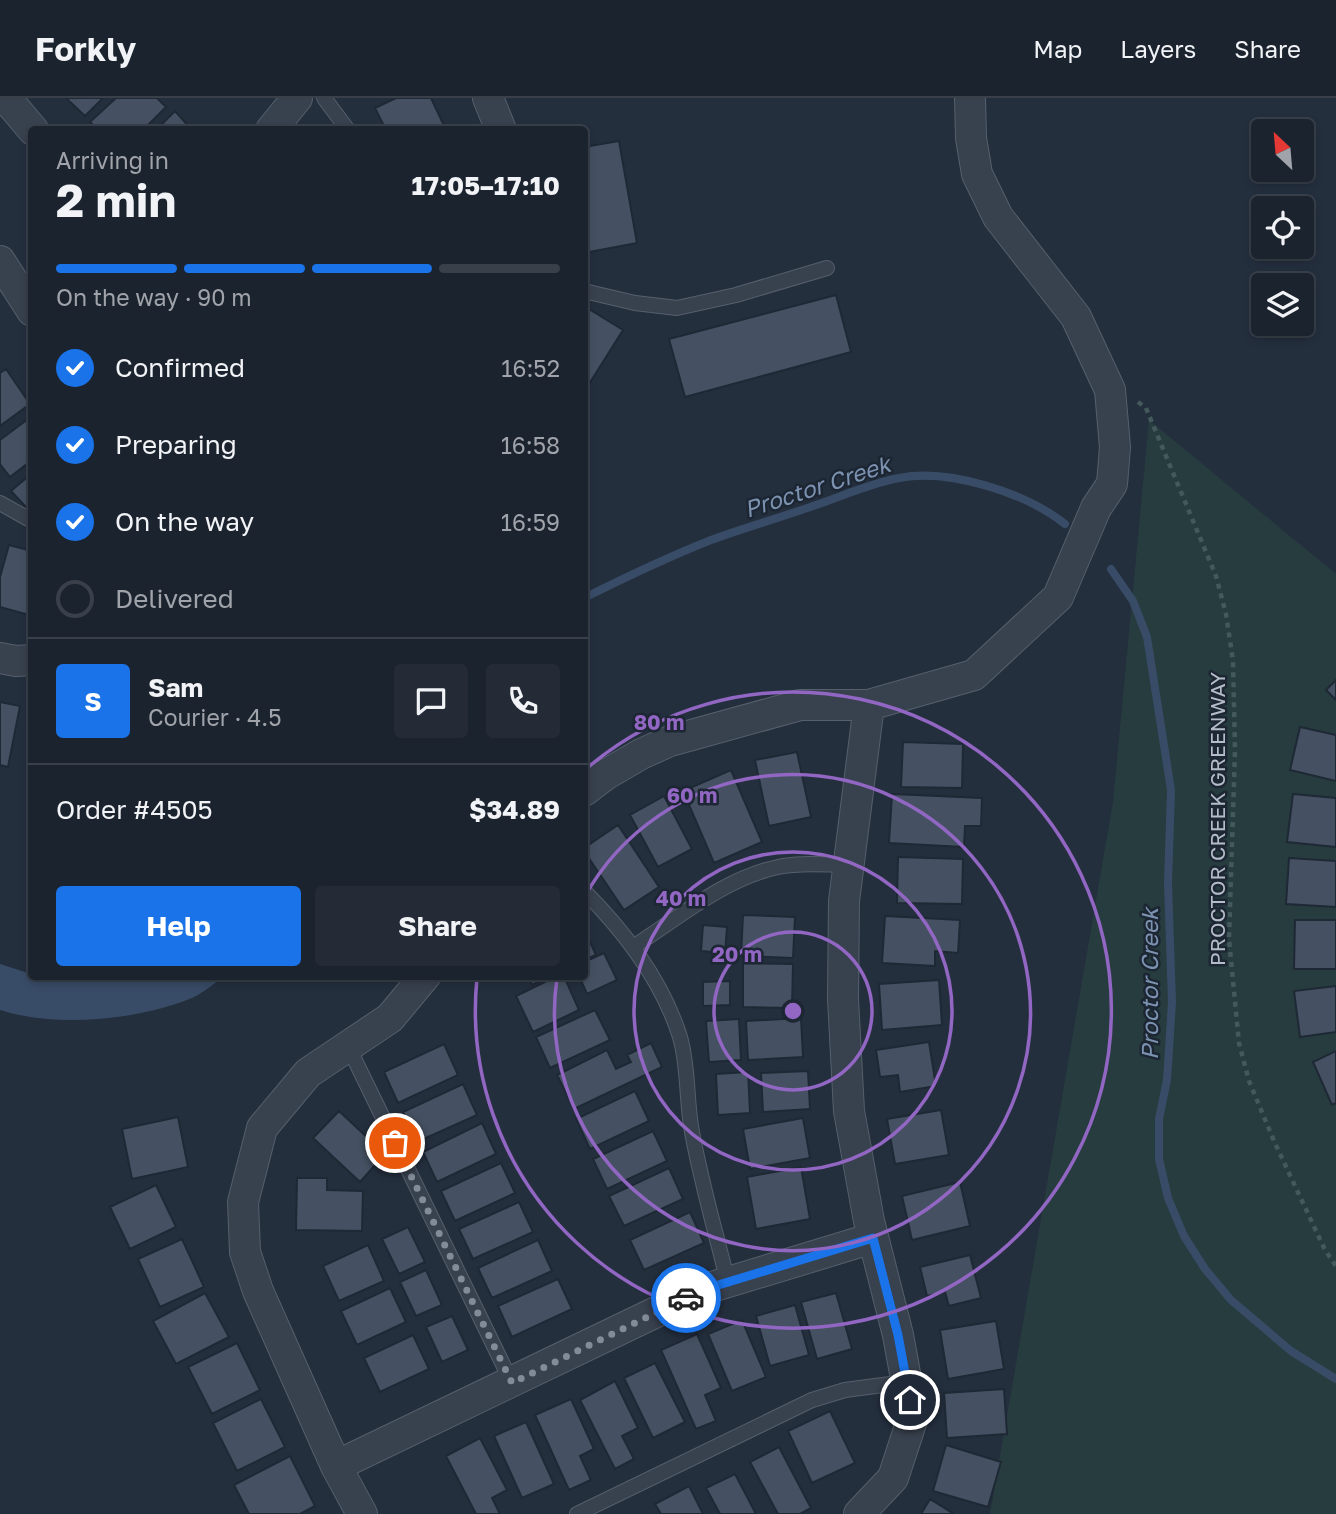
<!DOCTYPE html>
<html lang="en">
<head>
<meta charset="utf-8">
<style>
  body { margin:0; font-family:"Golos Text",sans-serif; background:#242b36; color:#f1f3f6; height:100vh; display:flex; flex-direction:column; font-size:26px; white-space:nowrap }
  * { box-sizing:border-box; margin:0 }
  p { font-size:23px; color:#a0a4aa }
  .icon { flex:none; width:38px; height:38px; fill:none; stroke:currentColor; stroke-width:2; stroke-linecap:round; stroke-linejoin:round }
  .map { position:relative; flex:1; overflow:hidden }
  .sheet { position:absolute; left:28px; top:28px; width:560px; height:854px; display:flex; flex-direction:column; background:#1b232e; border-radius:7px; box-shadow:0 4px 10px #0003,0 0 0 2px #39404a }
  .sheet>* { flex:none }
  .needle { width:46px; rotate:334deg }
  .fabs { position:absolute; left:1251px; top:21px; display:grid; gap:14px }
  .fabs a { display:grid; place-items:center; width:63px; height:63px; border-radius:7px; background:#1b232e; box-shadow:0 4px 10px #0003,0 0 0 2px #39404a; font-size:35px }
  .pin { position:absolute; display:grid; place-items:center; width:60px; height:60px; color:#fff; margin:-30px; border:4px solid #fff; border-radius:50%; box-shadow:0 2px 7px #0007 }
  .courier { position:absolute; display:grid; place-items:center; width:70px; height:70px; margin:-35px; border:5px solid #1a73e8; border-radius:50%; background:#fff; color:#222; box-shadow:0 2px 9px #0007 }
  .headline em { font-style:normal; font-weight:700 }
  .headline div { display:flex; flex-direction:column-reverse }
  .headline { display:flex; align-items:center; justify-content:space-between; height:119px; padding:0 28px }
  h1 { font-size:46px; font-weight:700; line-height:52px }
  .bar { display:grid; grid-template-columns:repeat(4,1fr); gap:10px 7px; align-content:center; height:84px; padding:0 28px }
  .bar i { height:9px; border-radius:5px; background:#39404a }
  .bar .active { background:#1a73e8 }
  .bar p { grid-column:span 4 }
  .line { display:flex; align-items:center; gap:18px; padding:0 28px; border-top:2px solid #39404a }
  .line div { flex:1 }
  .round { display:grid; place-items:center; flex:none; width:74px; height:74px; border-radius:7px; background:#242b36 }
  ol { padding:0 28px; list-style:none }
  li { display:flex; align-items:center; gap:21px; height:77px }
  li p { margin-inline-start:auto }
  li .icon { padding:7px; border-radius:50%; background:#1a73e8; color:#fff; stroke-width:4 }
  li:last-child { color:#a0a4aa }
  li i { width:38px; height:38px; border:4px solid #39404a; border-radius:50% }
  .primary-button { display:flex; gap:14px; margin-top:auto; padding:14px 28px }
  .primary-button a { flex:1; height:80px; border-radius:7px; background:#1a73e8; color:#fff; font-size:28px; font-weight:700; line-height:80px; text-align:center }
  .primary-button a+a { background:#242b36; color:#f1f3f6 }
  header { display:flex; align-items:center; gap:42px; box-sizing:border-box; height:98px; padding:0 35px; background:#1b232e; border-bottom:2px solid #39404a }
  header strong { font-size:33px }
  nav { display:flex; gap:38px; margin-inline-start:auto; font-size:24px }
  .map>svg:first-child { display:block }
</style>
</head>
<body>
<header>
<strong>Forkly</strong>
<nav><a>Map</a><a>Layers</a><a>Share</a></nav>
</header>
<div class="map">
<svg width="1336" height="1416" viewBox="0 0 1336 1416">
  <rect width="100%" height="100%" fill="#242f3e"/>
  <!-- green -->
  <path fill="#263c3f" d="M1149 322 1336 476V1416H990L1113 704Z"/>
  <!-- water -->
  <path fill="#394c67" d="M0 866 31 876 32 878 56 880 224 879C214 885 203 895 192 900 139 922 55 930 0 912Z"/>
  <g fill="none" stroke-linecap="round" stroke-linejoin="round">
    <!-- stream -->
    <path stroke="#394c67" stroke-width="8" d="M1111 471 1133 503 1147 539 1171 692 1168 785 1172 904 1167 982 1159 1021V1061L1168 1100 1184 1138 1205 1171 1231 1202 1291 1253 1336 1281
      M584 500C626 479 668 459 711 442 744 430 779 420 813 408 840 399 871 385 899 380 949 370 1026 395 1065 426"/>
  </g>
  <!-- building -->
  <path fill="#455162" stroke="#1f2835" stroke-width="2" d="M66 0H103L85 18Z
    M116 0H157L166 9 143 32H98L90 24Z
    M396 0H431L446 32H386L375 10Z
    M175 13 192 32H156Z
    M619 43 637 145 584 155V49Z
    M836 197 851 254 685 299 669 241Z
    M584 208 623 232 584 294Z
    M6 271 30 306 0 328V275Z
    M32 318V362L10 379 0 366V342Z
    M32 375V404L26 409 11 393Z
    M9 447 32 453V508L29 517 0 509V479Z
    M1336 582V602L1326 592Z
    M0 604 20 608 8 669 0 667Z
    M1300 629 1336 637V683L1290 672Z
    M903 644 963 646 962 690 901 689Z
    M797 654 811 719 769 728 755 662Z
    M731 672 762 744 714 765 683 693Z
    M892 696 982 700 981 728H965L964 749 889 745Z
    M1293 696 1336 700V749L1287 744Z
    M664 698 692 751 658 769 630 717Z
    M618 727 659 789 624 812 584 753V750Z
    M898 759 963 761 962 806 897 805Z
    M1289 760 1336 763V809L1286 806Z
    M743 817 795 819 793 860 741 858Z
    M885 818 960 822 958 855 935 853V868L882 865Z
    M1295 822H1336V871H1294Z
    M703 827 727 829 725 855 701 853Z
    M584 831 596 857 584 862Z
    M604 855 617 882 587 896 579 878H584V864Z
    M743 865 793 866 792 910 743 909Z
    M528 878H550L532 887Z
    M557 878H564L579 912 533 934 516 898Z
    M939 882 942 927 882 932 879 886Z
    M730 883V907L703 908V884Z
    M1336 888V934L1300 939 1294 893Z
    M595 912 610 942 550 970 536 939Z
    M801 920 803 959 748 962 746 923Z
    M739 921 741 962 709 964 706 923Z
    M929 944 936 988 900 994 898 977 880 979 876 952Z
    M651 945 662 969 574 1011 557 977 607 952 616 971 631 964 627 957Z
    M444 946 458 977 398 1005 384 974Z
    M1336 953V1005L1332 1007 1313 964Z
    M808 973 810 1011 763 1014 761 975Z
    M748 974 750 1015 718 1017 716 976Z
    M463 986 477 1017 417 1044 403 1014Z
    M635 993 649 1023 590 1051 576 1021Z
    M941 1012 949 1057 895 1066 887 1021Z
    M339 1013 385 1056 360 1084 313 1040Z
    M178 1019 188 1069 132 1081 122 1031Z
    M803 1020 810 1060 750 1071 743 1031Z
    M482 1025 496 1056 437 1084 423 1054Z
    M653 1033 667 1063 607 1091 593 1061Z
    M501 1065 515 1095 455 1123 441 1093Z
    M801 1069 810 1121 756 1131 747 1079Z
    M669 1070 683 1101 624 1128 609 1098Z
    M297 1080H327V1092L363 1093 362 1133 296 1132Z
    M960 1084 970 1128 912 1142 902 1098Z
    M156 1087 176 1129 130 1151 110 1109Z
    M519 1104 533 1134 473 1161 459 1131Z
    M690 1114 704 1145 644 1172 630 1142Z
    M408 1129 425 1164 399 1176 382 1141Z
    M182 1141 204 1189 160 1209 138 1161Z
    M538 1142 552 1173 492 1200 478 1170Z
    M368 1147 384 1183 339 1203 323 1168Z
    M970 1157 981 1200 949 1208 945 1194 927 1198 920 1169Z
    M426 1172 442 1207 416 1218 400 1184Z
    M558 1181 572 1211 512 1239 498 1208Z
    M390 1190 406 1224 357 1247 341 1213Z
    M205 1195 229 1239 176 1266 153 1223Z
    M836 1195 852 1251 817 1261 801 1204Z
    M795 1207 809 1257 770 1268 756 1218Z
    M452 1218 468 1252 442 1264 426 1229Z
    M742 1222 766 1279 732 1293 708 1236Z
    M996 1223 1004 1271 948 1281 940 1232Z
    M697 1236 721 1290 705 1297 716 1323 696 1331 661 1252Z
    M413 1237 429 1271 380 1294 364 1260Z
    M237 1245 260 1292 212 1316 188 1269Z
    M655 1265 685 1324 653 1340 624 1280Z
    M615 1283 638 1330 622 1338 634 1361 615 1371 580 1302Z
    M1004 1291 1007 1336 947 1340 944 1295Z
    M261 1301 285 1349 237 1373 213 1325Z
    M571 1301 594 1351 580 1358 591 1382 569 1392 535 1317Z
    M830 1313 855 1365 812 1385 788 1333Z
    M526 1324 554 1386 522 1400 494 1338Z
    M480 1340 507 1392 492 1400 500 1416H476L446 1358Z
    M946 1347 1001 1364 988 1409 933 1393Z
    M779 1349 811 1410 800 1416H778L750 1364Z
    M290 1358 315 1408 300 1416H249L234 1387Z
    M735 1376 756 1416H720L706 1390Z
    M689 1388 703 1416H661L655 1406Z
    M930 1401 954 1416H921Z"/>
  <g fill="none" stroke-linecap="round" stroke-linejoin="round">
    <defs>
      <path id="lane" d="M324 0 348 32
        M584 193 635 205 677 210 736 197 827 170
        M0 405 32 423
        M584 793C625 834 662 882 680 939 689 970 686 1003 692 1034 701 1084 716 1135 728 1185
        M633 849C678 820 725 780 778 769 800 764 826 767 848 767
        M348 948 512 1285
        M577 1416 812 1302 845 1292 906 1284"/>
      <path id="street" d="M6 0 33 32
        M488 0 501 32
        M271 32 297 0
        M0 163 32 213
        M0 560 16 563 32 562
        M869 607 974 577 1058 499 1096 410 1112 386 1115 349 1110 292 1076 219 998 119 977 76 971 40 970 0
        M584 693 605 677 641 656 670 643 800 607H869L844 803 843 901 849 1013 869 1123 898 1237 913 1319 893 1380 859 1416
        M336 1368 702 1192 873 1140
        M362 1416 336 1368 258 1193 245 1154 243 1104 262 1030 308 975 390 920 425 878"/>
    </defs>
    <!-- lane casing -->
    <use href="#lane" stroke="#565f6c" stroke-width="16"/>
    <!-- street casing -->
    <use href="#street" stroke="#565f6c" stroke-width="32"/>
    <!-- path -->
    <path stroke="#44595c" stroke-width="4.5" stroke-dasharray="5 5" stroke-linecap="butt" d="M1138 304 1146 310 1216 478 1226 516 1233 563 1235 652 1229 841 1239 945 1249 983 1274 1043 1325 1152 1336 1168"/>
    <!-- lane -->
    <use href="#lane" stroke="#38414e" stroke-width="14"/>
    <!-- street -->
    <use href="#street" stroke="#38414e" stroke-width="30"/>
  </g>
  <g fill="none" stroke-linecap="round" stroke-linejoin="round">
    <!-- done -->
    <path stroke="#828b98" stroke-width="7" stroke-dasharray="0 12.6" d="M395 1045 512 1285 686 1200"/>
    <!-- route -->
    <path stroke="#1a73e8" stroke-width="9" d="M686 1200 702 1192 873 1140 898 1237 910 1302"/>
  </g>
  <!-- distance rings -->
  <g fill="none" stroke="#9266c3" stroke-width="3.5">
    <circle cx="793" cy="913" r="79"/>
    <circle cx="793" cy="913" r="159"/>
    <path d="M585 798A238 238 0 1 1 557 880"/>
    <path d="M586 671A318 318 0 1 1 477 880"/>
  </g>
  <g text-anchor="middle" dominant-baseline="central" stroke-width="5" stroke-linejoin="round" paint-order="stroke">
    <!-- street labels -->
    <g font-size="21" fill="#b4bcc9" stroke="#1d2633">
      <text transform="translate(1217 721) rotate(-90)">PROCTOR CREEK GREENWAY</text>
    </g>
    <!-- water labels -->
    <g font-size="23" font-style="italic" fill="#7c92b1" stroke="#1d2633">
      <text transform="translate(817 388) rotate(-18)">Proctor Creek</text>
      <text transform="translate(1149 886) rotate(-90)">Proctor Creek</text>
    </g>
  </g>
  <circle cx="793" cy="913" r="10" fill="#9266c3" stroke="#1d2633" stroke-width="3.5"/>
  <g font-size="21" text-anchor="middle" font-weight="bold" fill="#9266c3" stroke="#1d2633" stroke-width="5" stroke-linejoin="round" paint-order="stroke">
    <text x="659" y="632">80 m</text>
    <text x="692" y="705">60 m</text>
    <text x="681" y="808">40 m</text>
    <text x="737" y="864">20 m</text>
  </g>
</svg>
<div class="fabs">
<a><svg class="needle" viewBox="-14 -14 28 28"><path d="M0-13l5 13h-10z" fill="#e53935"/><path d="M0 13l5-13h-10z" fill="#a0a4aa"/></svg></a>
<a><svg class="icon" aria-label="locate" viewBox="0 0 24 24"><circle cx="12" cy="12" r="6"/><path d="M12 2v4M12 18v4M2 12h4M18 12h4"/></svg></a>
<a><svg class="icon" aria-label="layers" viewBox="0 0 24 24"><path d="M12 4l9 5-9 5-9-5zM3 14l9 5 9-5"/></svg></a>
</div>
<div class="pin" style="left:395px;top:1045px;background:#ea580c"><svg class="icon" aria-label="bag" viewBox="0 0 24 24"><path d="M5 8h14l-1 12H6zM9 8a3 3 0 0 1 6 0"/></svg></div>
<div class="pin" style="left:910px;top:1302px;background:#1f2937"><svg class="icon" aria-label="home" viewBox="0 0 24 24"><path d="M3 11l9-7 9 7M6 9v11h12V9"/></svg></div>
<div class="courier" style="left:686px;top:1200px"><svg class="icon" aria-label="car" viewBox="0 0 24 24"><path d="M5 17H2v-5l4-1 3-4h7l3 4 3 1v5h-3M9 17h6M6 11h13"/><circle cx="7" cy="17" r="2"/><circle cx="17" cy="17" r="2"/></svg></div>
<section class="sheet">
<div class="headline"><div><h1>2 min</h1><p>Arriving in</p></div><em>17:05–17:10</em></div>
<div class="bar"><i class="active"></i><i class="active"></i><i class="active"></i><i></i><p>On the way · 90 m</p></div>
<ol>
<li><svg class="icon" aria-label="check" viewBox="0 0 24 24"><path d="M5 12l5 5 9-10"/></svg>Confirmed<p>16:52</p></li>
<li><svg class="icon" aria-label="check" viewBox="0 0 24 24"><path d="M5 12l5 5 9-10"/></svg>Preparing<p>16:58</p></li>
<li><svg class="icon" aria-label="check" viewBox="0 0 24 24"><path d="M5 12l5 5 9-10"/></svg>On the way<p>16:59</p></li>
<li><i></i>Delivered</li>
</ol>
<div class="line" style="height:126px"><b class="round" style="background:#1a73e8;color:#fff">S</b><div><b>Sam</b><p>Courier · 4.5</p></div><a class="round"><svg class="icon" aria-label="chat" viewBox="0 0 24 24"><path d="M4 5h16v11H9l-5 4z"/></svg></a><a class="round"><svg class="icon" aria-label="phone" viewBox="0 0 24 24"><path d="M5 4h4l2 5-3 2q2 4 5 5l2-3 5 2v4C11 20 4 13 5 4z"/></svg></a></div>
<div class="line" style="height:91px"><div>Order #4505</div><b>$34.89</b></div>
<div class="primary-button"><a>Help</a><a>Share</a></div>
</section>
</div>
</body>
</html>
